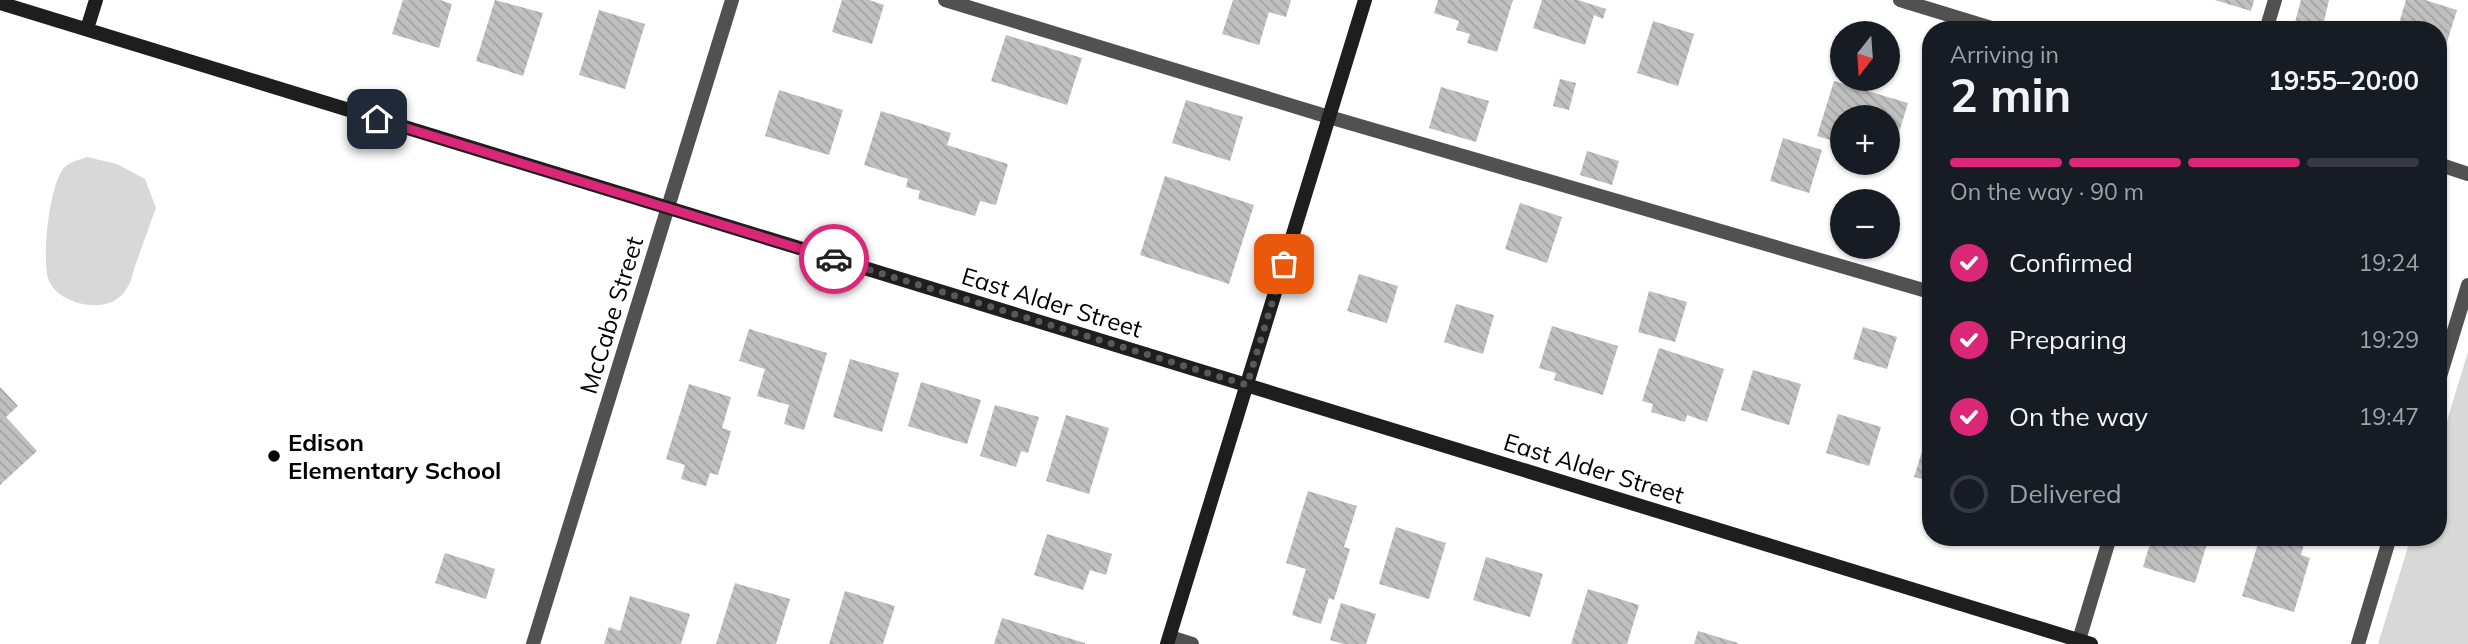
<!DOCTYPE html>
<html lang="en">
<head>
<meta charset="utf-8">
<style>
  body { margin:0; font-family:Mulish,sans-serif; background:#242831; color:#f1f3f6; height:100vh; display:flex; flex-direction:column; font-size:26px; white-space:nowrap }
  * { box-sizing:border-box; margin:0 }
  p { font-size:23px; color:#9ea1a6 }
  .icon { flex:none; width:38px; height:38px; fill:none; stroke:currentColor; stroke-width:2; stroke-linecap:round; stroke-linejoin:round }
  .map { position:relative; flex:1; overflow:hidden }
  .sheet { position:absolute; left:1922px; top:21px; width:525px; height:525px; display:flex; flex-direction:column; background:#171b24; border-radius:28px; box-shadow:0 2px 5px #0004 }
  .sheet>* { flex:none }
  .needle { width:46px; rotate:197deg }
  .fabs { position:absolute; left:1830px; top:21px; display:grid; gap:14px }
  .fabs a { display:grid; place-items:center; width:70px; height:70px; border-radius:50%; background:#171b24; box-shadow:0 2px 5px #0004; font-size:35px }
  .pin { position:absolute; display:grid; place-items:center; width:60px; height:60px; color:#fff; margin:-30px; border-radius:14px; box-shadow:0 4px 10px #0006 }
  .courier { position:absolute; display:grid; place-items:center; width:70px; height:70px; margin:-35px; border:5px solid #db2777; border-radius:50%; background:#fff; color:#222; box-shadow:0 2px 9px #0007 }
  .summary em { font-style:normal; font-weight:700 }
  .summary div { display:flex; flex-direction:column-reverse }
  .summary { display:flex; align-items:center; justify-content:space-between; height:119px; padding:0 28px }
  h1 { font-size:46px; font-weight:700; line-height:52px }
  .bar { display:grid; grid-template-columns:repeat(4,1fr); gap:10px 7px; align-content:center; height:84px; padding:0 28px }
  .bar i { height:9px; border-radius:5px; background:#363941 }
  .bar .active { background:#db2777 }
  .bar p { grid-column:span 4 }
  ol { padding:0 28px; list-style:none }
  li { display:flex; align-items:center; gap:21px; height:77px }
  li p { margin-inline-start:auto }
  li .icon { padding:7px; border-radius:50%; background:#db2777; color:#fff; stroke-width:4 }
  li:last-child { color:#9ea1a6 }
  li i { width:38px; height:38px; border:4px solid #363941; border-radius:50% }
  .map>svg:first-child { display:block }
</style>
</head>
<body>
<div class="map">
<svg width="2468" height="644" viewBox="0 0 2468 644">
  <defs>
    <pattern id="building-back-hatch" width="6" height="6" patternUnits="userSpaceOnUse" patternTransform="scale(1.75)"><rect width="6" height="6" fill="#c0c0c0"/><path d="M-1 5l2 2M0 0l6 6M5-1l2 2" fill="none" stroke="#a3a3a3"/></pattern>
  </defs>
  <rect width="100%" height="100%" fill="#fff"/>
  <!-- green -->
  <path fill="#d8d8d8" d="M87 157 117 164 145 179 156 208C149 226 143 245 136 263 133 271 132 281 127 288 111 318 56 305 48 278 42 256 49 188 63 169 69 162 79 160 87 157Z
    M2468 352V644H2378L2411 537H2438V450Z"/>
  <!-- building -->
  <path fill="url(#building-back-hatch)" d="M403 0H440L452 4 439 48 392 34Z
    M495 0 543 13 523 76 476 61Z
    M842 0H869L884 5 872 44 832 32Z
    M1233 0H1291L1286 17 1269 12 1259 45 1222 34Z
    M1438 0H1513L1497 52 1467 43 1470 34 1456 30 1459 21 1434 13Z
    M1542 0H1578L1606 9 1603 19 1594 15 1585 45 1533 28Z
    M2215 0H2254L2251 11Z
    M2301 0H2329L2322 30H2307L2294 26Z
    M2406 0H2425L2457 10 2438 71V30H2397Z
    M599 10 645 24 625 89 579 75Z
    M1653 21 1694 34 1678 86 1637 73Z
    M1006 35 1082 58 1067 105 991 81Z
    M1560 79 1576 83 1569 110 1553 106Z
    M1834 81 1908 103 1891 159 1888 158V117H1843V144L1817 136Z
    M1441 87 1489 101 1476 142 1429 128Z
    M779 90 843 110 829 155 765 136Z
    M1186 100 1243 117 1230 161 1172 143Z
    M881 111 951 133 947 145 1008 164 996 205 980 201 975 216 918 199 920 191 906 187 908 179 864 165Z
    M1783 138 1822 150 1809 193 1770 181Z
    M1587 151 1619 161 1612 185 1580 175Z
    M1165 176 1254 205 1229 284 1140 255Z
    M1520 203 1562 217 1547 263 1505 249Z
    M1359 274 1398 286 1387 323 1347 311Z
    M1649 291 1687 302 1675 342 1638 332Z
    M1456 304 1494 315 1483 354 1444 342Z
    M1552 326 1618 346 1603 395 1554 380 1556 373 1539 368Z
    M1863 327 1897 337 1887 369 1853 359Z
    M749 329 827 353 804 430 784 424 789 405 757 396 765 369 739 361Z
    M1659 348 1724 369 1707 422 1687 415 1685 422 1651 412 1653 404 1642 401Z
    M850 359 899 373 882 432 833 417Z
    M1753 370 1801 384 1789 425 1741 410Z
    M921 382 981 400 967 444 908 426Z
    M689 384 731 397 722 428 731 431 718 475 710 473 706 486 681 479 685 465 666 459Z
    M0 387 18 406 6 417 37 451 0 485Z
    M995 405 1039 417 1028 453 1021 451 1016 467 980 456Z
    M1838 414 1881 427 1869 466 1826 453Z
    M1066 415 1109 428 1089 494 1046 481Z
    M1930 426V481L1914 477Z
    M1308 491 1357 506 1344 547 1350 549 1334 600 1329 598 1321 624 1292 615 1306 569 1286 563Z
    M1396 527 1446 543 1429 599 1379 584Z
    M1047 534 1112 554 1106 575 1090 570 1083 590 1034 575Z
    M2152 537H2209L2195 583 2143 567Z
    M2260 537H2306L2301 555 2310 558 2294 612 2242 596Z
    M445 553 495 569 486 599 435 583Z
    M1486 557 1543 574 1530 617 1473 600Z
    M735 583 790 599 776 644H716Z
    M1588 589 1639 605 1627 644H1571Z
    M845 591 895 606 883 644H829Z
    M630 596 690 614 681 644H604L609 627 620 631Z
    M1341 603 1376 614 1366 644H1343L1330 640Z
    M1002 618 1085 643V644H994Z
    M1698 631 1738 643V644H1694Z"/>
  <g fill="none" stroke-linecap="round" stroke-linejoin="round">
    <!-- lane -->
    <path stroke="#515151" stroke-width="14" d="M945 0 1329 117 1930 292
      M2266 30 2275 0
      M1170 637 1192 644
      M2079 640 2110 537"/>
    <!-- street -->
    <path stroke="#515151" stroke-width="14" d="M1900 0 1998 30
      M2438 164 2468 174
      M2438 383 2468 285
      M533 644 732 0
      M2358 644 2390 537"/>
    <!-- secondary -->
    <path stroke="#1e1e1e" stroke-width="14" d="M0 3 2091 644
      M87 29 96 0
      M1167 644 1365 0"/>
  </g>
  <g fill="none" stroke-linecap="round" stroke-linejoin="round">
    <!-- done -->
    <path stroke="#595959" stroke-width="7" stroke-dasharray="0 12.6" d="M834 259 1247 385 1284 264"/>
    <!-- route -->
    <path stroke="#db2777" stroke-width="9" d="M377 119 834 259"/>
  </g>
  <!-- markers -->
  <circle fill="#000" stroke="#fff" stroke-width="2.5" cx="274" cy="456" r="7"/>
  <g text-anchor="middle" dominant-baseline="central" stroke-width="5" stroke-linejoin="round" paint-order="stroke">
    <!-- street labels -->
    <g font-size="24" fill="#000" stroke="#fff">
      <text transform="translate(1052 302) rotate(17)">East Alder Street</text>
      <text transform="translate(611 315) rotate(-73)">McCabe Street</text>
      <text transform="translate(1594 468) rotate(17)">East Alder Street</text>
    </g>
    <!-- poi labels -->
    <g font-size="24" font-weight="bold" fill="#000" stroke="#fff" text-anchor="start">
      <text x="288" y="442">Edison<tspan x="288" dy="28">Elementary School</tspan></text>
    </g>
  </g>
</svg>
<div class="fabs">
<a><svg class="needle" viewBox="-14 -14 28 28"><path d="M0-13l5 13h-10z" fill="#e53935"/><path d="M0 13l5-13h-10z" fill="#9ea1a6"/></svg></a>
<a>+</a>
<a>−</a>
</div>
<div class="pin" style="left:1284px;top:264px;background:#ea580c"><svg class="icon" aria-label="bag" viewBox="0 0 24 24"><path d="M5 8h14l-1 12H6zM9 8a3 3 0 0 1 6 0"/></svg></div>
<div class="pin" style="left:377px;top:119px;background:#1f2937"><svg class="icon" aria-label="home" viewBox="0 0 24 24"><path d="M3 11l9-7 9 7M6 9v11h12V9"/></svg></div>
<div class="courier" style="left:834px;top:259px"><svg class="icon" aria-label="car" viewBox="0 0 24 24"><path d="M5 17H2v-5l4-1 3-4h7l3 4 3 1v5h-3M9 17h6M6 11h13"/><circle cx="7" cy="17" r="2"/><circle cx="17" cy="17" r="2"/></svg></div>
<section class="sheet">
<div class="summary"><div><h1>2 min</h1><p>Arriving in</p></div><em>19:55–20:00</em></div>
<div class="bar"><i class="active"></i><i class="active"></i><i class="active"></i><i></i><p>On the way · 90 m</p></div>
<ol>
<li><svg class="icon" aria-label="check" viewBox="0 0 24 24"><path d="M5 12l5 5 9-10"/></svg>Confirmed<p>19:24</p></li>
<li><svg class="icon" aria-label="check" viewBox="0 0 24 24"><path d="M5 12l5 5 9-10"/></svg>Preparing<p>19:29</p></li>
<li><svg class="icon" aria-label="check" viewBox="0 0 24 24"><path d="M5 12l5 5 9-10"/></svg>On the way<p>19:47</p></li>
<li><i></i>Delivered</li>
</ol>
</section>
</div>
</body>
</html>
